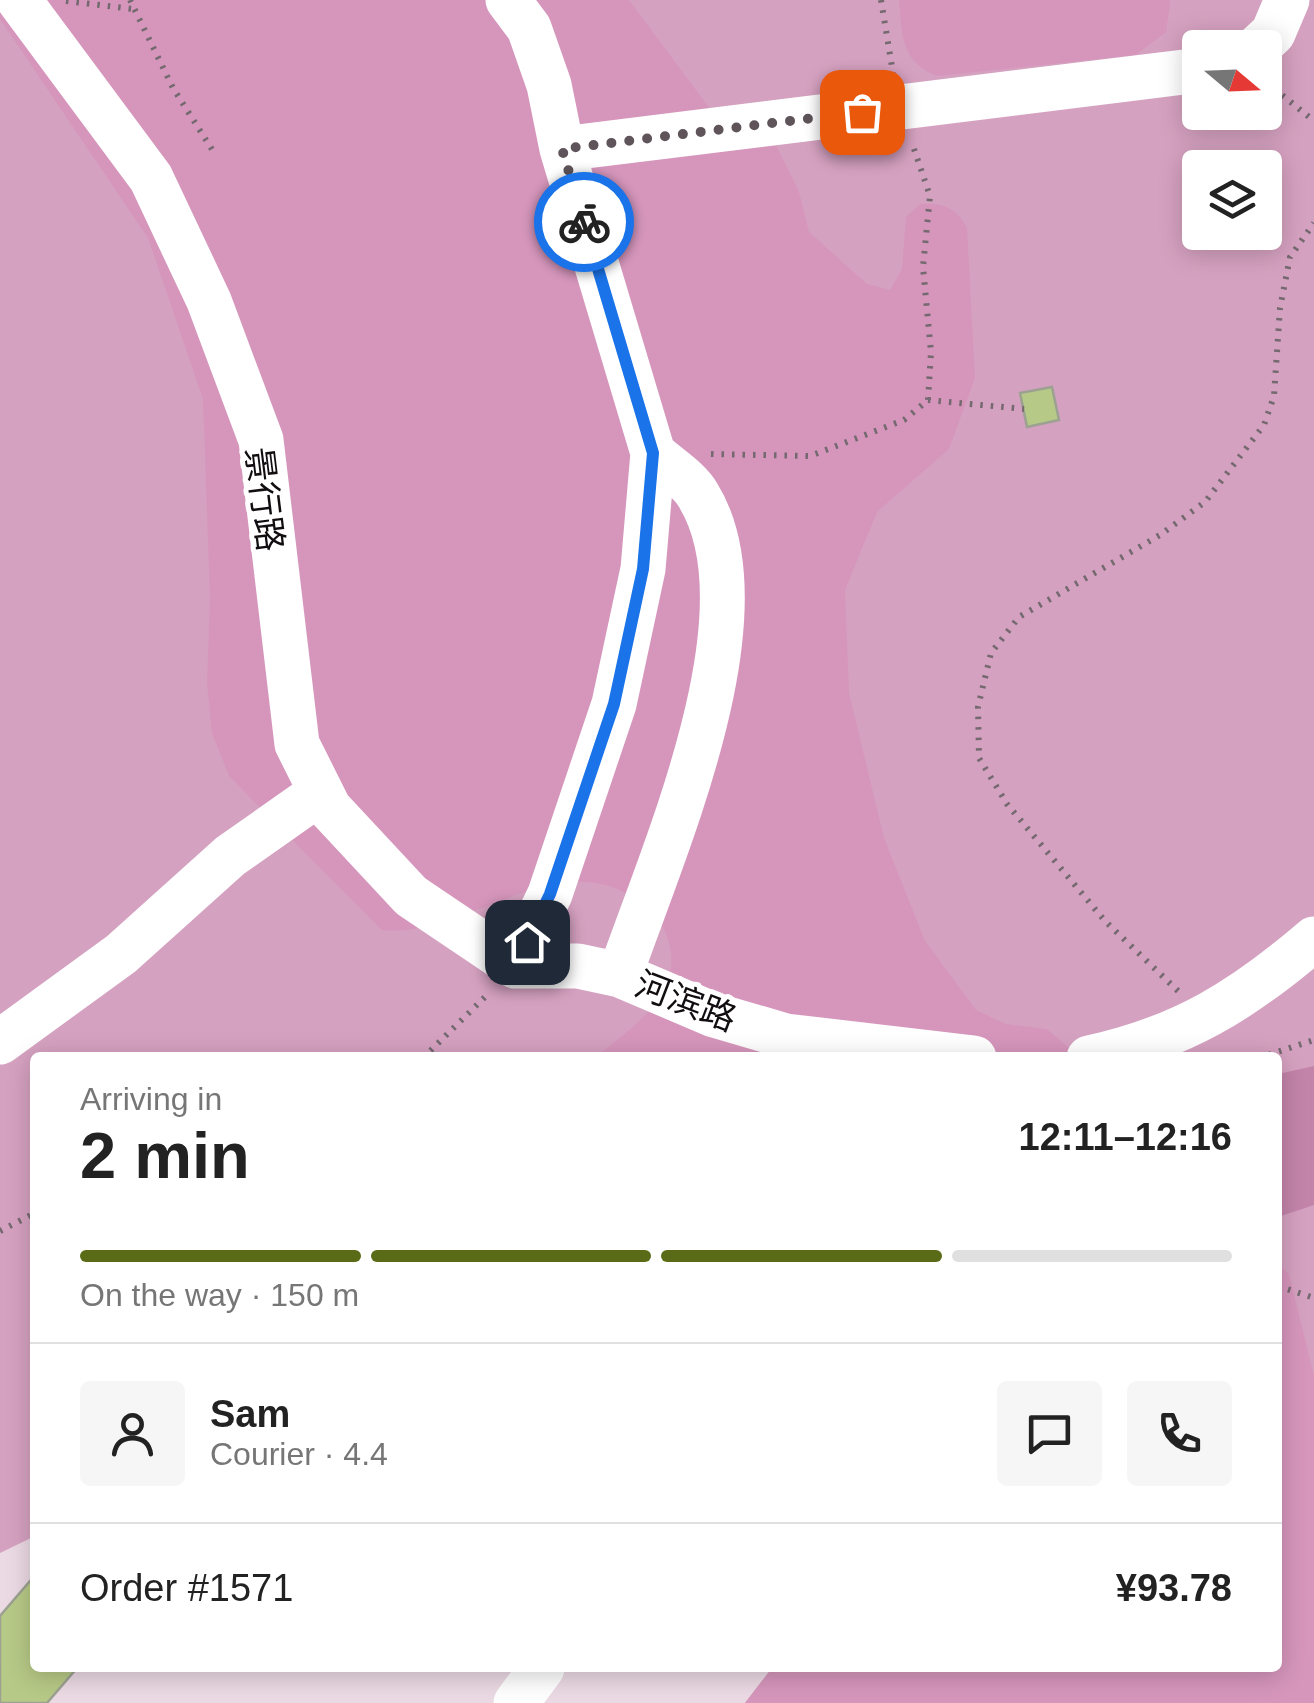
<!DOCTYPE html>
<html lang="en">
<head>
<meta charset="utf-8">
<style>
  body { margin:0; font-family:Arial,"Noto Sans SC",sans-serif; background:#f6f6f6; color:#222; height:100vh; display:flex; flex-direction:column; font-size:38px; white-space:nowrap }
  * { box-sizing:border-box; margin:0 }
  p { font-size:32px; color:#767676 }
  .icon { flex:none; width:55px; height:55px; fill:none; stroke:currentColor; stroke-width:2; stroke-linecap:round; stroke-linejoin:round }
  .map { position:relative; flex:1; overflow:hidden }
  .drawer { position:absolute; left:30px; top:1052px; width:1252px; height:620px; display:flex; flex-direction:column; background:#fff; border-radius:10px; box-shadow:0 5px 25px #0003 }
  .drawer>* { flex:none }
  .needle { width:65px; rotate:109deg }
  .tools { position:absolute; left:1182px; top:30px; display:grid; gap:20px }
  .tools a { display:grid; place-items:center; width:100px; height:100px; border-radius:10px; background:#fff; box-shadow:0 5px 25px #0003; font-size:50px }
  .pin { position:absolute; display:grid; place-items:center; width:85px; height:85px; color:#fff; margin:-42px; border-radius:20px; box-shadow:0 5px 15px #0006 }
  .courier { position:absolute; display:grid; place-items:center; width:100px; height:100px; margin:-50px; border:8px solid #1a73e8; border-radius:50%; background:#fff; color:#222; box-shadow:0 2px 12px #0007 }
  .summary em { font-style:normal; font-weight:700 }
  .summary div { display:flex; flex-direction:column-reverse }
  .summary { display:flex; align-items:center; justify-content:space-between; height:170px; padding:0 50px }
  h1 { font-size:65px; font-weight:700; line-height:75px }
  .bar { display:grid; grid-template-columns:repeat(4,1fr); gap:15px 10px; align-content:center; height:120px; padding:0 50px }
  .bar i { height:12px; border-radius:8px; background:#e0e0e0 }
  .bar .selected { background:#596b17 }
  .bar p { grid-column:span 4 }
  .line { display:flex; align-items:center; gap:25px; padding:0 50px; border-top:2px solid #e0e0e0 }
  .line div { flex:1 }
  .round { display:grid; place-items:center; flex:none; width:105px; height:105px; border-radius:10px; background:#f6f6f6 }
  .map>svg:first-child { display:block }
</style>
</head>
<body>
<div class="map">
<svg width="1314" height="1703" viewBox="0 0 1314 1703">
  <rect width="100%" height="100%" fill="#ebd9e3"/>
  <!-- green -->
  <path fill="#d5a1c0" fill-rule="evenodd" d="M0 0H1314V1703H745L772 1668H1278V1058H35V1536L0 1553ZM1200 48H1265V112H1200ZM1200 168H1265V232H1200Z"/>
  <!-- forest -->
  <path fill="#d696bc" d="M0 0H629L710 109 773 139 799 192 809 232 867 284 890 290 902 269 906 217 920 204C944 203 955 207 967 228L975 378 949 449 877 512 845 590 849 693 884 838 925 941 976 1010 1006 1024 1047 1029 1070 1049 1072 1057H596C631 1028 683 996 669 943 665 925 653 912 638 901 559 842 464 939 382 930L229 776 212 733 207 684 210 597 203 399 148 238 0 19Z
    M899 0H1170V4L1166 32 1136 55 938 76C901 63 902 35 899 0Z
    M1278 1264 1289 1274 1314 1376V1703H745L772 1668H1278Z"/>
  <!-- water -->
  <path fill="#c384aa" d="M1314 1066V1205L1278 1217V1074Z"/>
  <!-- building -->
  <path fill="#b7c986" stroke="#9ca191" stroke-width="2.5" d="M1052 387 1059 420 1027 427 1020 393Z
    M30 1581 35 1585V1668H77L47 1703H0V1616Z"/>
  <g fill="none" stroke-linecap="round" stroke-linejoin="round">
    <!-- path -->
    <path stroke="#74696f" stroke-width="6" stroke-dasharray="2.5 8" stroke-linecap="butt" d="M130 0 173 88 213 151
      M881 0 893 73
      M66 1 133 9
      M1266 82 1314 121
      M928 400 1024 409
      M711 454 810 456 904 420 928 400 931 352 923 267 930 196 912 143
      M1178 991 1105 921 1007 804 979 758 978 707 991 653 1019 617 1160 535 1205 502 1264 425 1274 396 1280 308 1290 257 1314 223
      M423 1058 490 992
      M1259 1058 1314 1040
      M0 1231 35 1213
      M1278 1286 1314 1298"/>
    <!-- minor -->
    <path stroke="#fff" stroke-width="45" d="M19 0 151 178 209 301 261 440 297 744 329 808 411 896 515 966
      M508 0 529 28 549 85 562 149 653 453 643 569 614 704 550 894 515 966
      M1257 48 1273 33 1287 0
      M562 149 1200 70
      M515 966H578L620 975 714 1015 786 1036 974 1058
      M620 975C661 855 771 613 698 495 689 479 667 466 653 453
      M0 1042 121 954 230 856 321 792
      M1089 1058C1182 1038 1243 1000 1314 939
      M516 1703 542 1668"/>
  </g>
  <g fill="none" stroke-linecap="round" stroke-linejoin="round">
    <!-- done -->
    <path stroke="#5e545a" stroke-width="10" stroke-dasharray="0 18" d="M584 222 562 149 862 112"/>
    <!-- route -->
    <path stroke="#1a73e8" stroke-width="12" d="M527 942 550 894 614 704 643 569 653 453 584 222"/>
  </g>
  <g text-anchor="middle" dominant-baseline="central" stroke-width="10" stroke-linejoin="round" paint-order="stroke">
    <!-- street labels -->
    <g font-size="35" fill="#120d10" stroke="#fff">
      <text transform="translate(265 499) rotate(83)">景行路</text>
      <text transform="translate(686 1001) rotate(21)">河滨路</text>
    </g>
  </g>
</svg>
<div class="tools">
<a><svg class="needle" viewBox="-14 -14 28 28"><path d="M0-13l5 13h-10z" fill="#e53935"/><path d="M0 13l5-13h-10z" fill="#767676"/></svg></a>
<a><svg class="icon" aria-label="layers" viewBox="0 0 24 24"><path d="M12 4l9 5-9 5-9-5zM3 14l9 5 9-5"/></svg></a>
</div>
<div class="pin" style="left:862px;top:112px;background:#ea580c"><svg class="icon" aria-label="bag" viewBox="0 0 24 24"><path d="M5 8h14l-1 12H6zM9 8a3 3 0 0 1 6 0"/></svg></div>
<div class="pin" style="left:527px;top:942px;background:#1f2937"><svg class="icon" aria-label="home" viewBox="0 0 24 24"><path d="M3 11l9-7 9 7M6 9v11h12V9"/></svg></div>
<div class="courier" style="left:584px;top:222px"><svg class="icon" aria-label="bike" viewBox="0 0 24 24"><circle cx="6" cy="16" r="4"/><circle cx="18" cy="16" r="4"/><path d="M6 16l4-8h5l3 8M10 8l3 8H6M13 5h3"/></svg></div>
<section class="drawer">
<div class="summary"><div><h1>2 min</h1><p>Arriving in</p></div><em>12:11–12:16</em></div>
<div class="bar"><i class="selected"></i><i class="selected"></i><i class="selected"></i><i></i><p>On the way · 150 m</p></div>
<div class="line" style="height:180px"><a class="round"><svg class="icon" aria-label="person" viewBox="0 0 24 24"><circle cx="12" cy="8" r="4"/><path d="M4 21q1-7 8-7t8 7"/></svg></a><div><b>Sam</b><p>Courier · 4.4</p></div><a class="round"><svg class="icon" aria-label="chat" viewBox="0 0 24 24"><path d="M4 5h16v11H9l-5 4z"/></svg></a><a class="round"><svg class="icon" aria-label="phone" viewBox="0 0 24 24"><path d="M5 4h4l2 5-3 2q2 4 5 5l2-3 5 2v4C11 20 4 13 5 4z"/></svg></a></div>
<div class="line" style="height:130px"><div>Order #1571</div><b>¥93.78</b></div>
</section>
</div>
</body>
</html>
